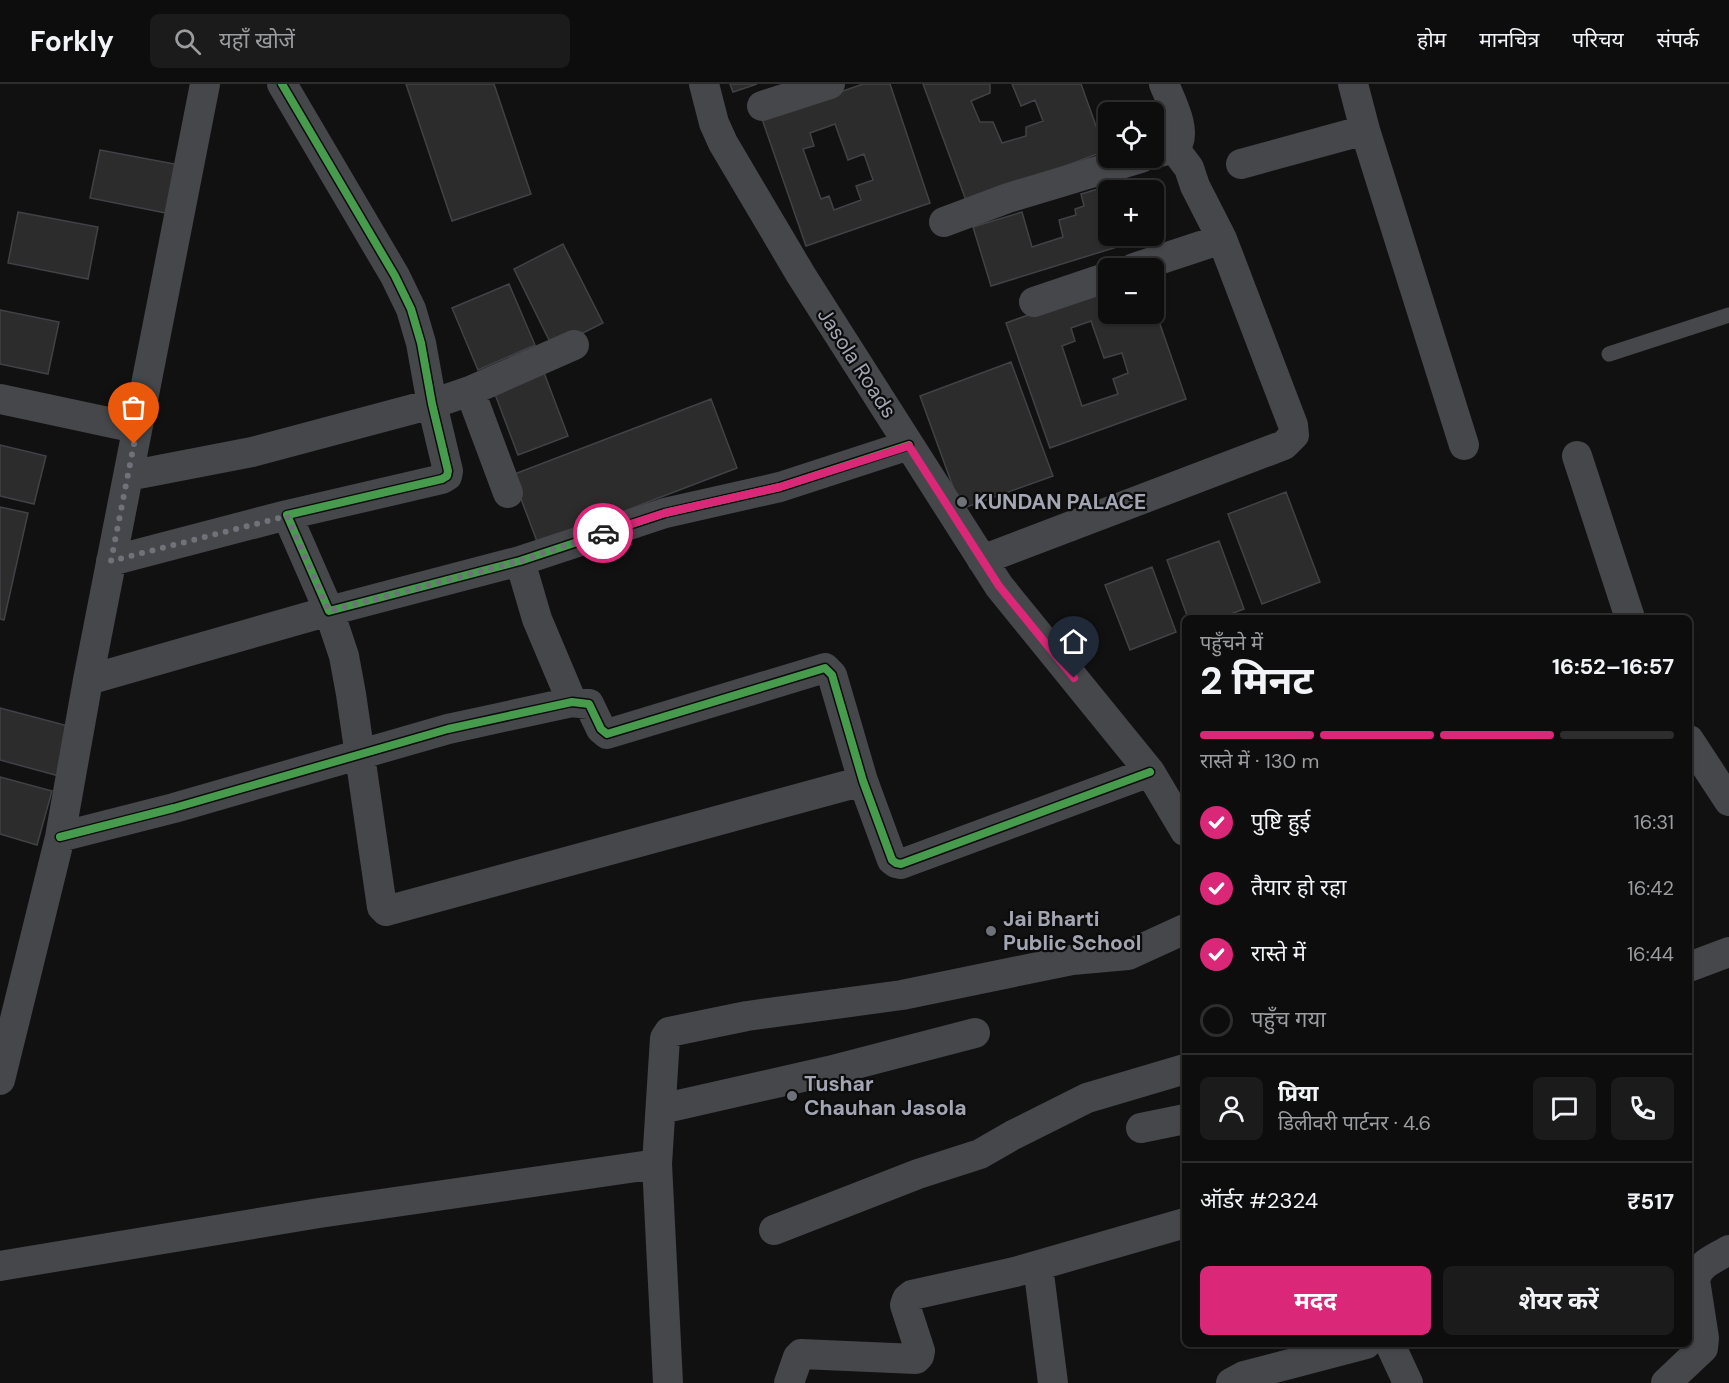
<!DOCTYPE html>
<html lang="hi">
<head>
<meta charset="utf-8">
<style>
  body { margin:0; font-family:"DM Sans","Noto Sans Devanagari",sans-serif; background:#1b1b1c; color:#f1f3f6; height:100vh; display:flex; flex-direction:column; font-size:22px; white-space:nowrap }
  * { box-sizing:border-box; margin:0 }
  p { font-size:20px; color:#9a9c9e }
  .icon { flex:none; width:33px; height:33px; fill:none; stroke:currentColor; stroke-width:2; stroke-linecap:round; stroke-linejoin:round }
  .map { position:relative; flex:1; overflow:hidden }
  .details { position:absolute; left:1182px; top:531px; width:510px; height:732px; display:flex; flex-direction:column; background:#0d0d0e; border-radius:9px; box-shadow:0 2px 4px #0004,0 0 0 2px #2d2d2e }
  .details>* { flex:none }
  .tools { position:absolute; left:1098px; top:18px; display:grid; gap:12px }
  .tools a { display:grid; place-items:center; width:66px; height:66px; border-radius:9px; background:#0d0d0e; box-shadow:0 2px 4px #0004,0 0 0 2px #2d2d2e; font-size:30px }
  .pin { position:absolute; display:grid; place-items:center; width:51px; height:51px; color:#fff; margin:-62px -26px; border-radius:50% 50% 50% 0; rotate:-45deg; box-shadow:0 0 6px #0007 }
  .pin .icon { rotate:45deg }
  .courier { position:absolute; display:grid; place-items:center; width:60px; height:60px; margin:-30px; border:4px solid #db2777; border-radius:50%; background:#fff; color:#222; box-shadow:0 2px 8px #0007 }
  .summary em { font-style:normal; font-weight:700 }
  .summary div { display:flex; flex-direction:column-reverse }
  .summary { display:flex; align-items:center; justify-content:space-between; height:102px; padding:0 18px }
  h1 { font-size:39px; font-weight:700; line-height:45px }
  .bar { display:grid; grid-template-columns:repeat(4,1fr); gap:9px 6px; align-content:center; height:72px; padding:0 18px }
  .bar i { height:8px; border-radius:4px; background:#2d2d2e }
  .bar .current { background:#db2777 }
  .bar p { grid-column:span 4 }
  .line { display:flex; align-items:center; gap:15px; padding:0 18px; border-top:2px solid #2d2d2e }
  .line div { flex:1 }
  .round { display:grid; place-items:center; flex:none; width:63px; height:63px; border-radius:9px; background:#1b1b1c }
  ol { padding:0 18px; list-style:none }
  li { display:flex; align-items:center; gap:18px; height:66px }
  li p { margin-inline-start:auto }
  li .icon { padding:6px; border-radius:50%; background:#db2777; color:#fff; stroke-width:4 }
  li:last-child { color:#9a9c9e }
  li i { width:33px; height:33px; border:3px solid #2d2d2e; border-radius:50% }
  .action { display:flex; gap:12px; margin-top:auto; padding:12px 18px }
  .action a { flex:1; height:69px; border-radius:9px; background:#db2777; color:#fff; font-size:24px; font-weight:700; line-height:69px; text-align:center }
  .action a+a { background:#1b1b1c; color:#f1f3f6 }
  header { display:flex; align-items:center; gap:36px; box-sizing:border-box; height:84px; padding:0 30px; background:#0d0d0e; border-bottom:2px solid #2d2d2e }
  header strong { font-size:28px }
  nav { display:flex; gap:33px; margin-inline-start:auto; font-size:21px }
  .search { width:420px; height:54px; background:#1b1b1c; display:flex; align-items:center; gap:15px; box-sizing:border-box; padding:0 21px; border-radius:9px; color:#9a9c9e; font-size:22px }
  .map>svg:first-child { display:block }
</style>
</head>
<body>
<header>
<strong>Forkly</strong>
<div class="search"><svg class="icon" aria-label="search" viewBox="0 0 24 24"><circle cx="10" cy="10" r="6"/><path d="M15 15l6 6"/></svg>यहाँ खोजें</div>
<nav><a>होम</a><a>मानचित्र</a><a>परिचय</a><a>संपर्क</a></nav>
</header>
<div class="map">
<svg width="1729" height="1299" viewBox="0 0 1729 1299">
  <rect width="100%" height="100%" fill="#111112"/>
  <!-- building -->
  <path fill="#2c2c2d" stroke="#414245" stroke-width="1.5" fill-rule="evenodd" d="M406 0H494L531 110 452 137Z
    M730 0H757L733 8Z
    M863 0H890L930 119 806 162 762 35ZM835 40 848 76 864 70 873 96 856 102 861 116 834 126 829 112 821 115 803 65 814 62 810 49Z
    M923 0H990V9L971 17 980 38H993L1002 59 1026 52V43L1043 37 1035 16 1021 22 1012 0H1081L1105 67 967 119Z
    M100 66 180 81 171 130 90 114Z
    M1115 100 1118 106H1108V152H1131L1133 158 991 202 973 143 1022 128 1032 163 1063 153 1059 136 1076 131 1075 125 1084 122 1081 110Z
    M18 128 98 143 88 195 8 179Z
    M563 160 603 239 553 264 514 185Z
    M509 200 535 261 478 286 452 224Z
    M1108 202V230H1154V223L1186 315 1050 364 1006 239ZM1091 237 1104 274 1122 269 1128 289 1113 295 1118 310 1082 322 1062 262 1075 257 1071 244Z
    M0 226 59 238 48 290 0 280Z
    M1011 278 1053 392 961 425 920 312Z
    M543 286 568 352 518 371 493 305Z
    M711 315 737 384 538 460 512 391Z
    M0 361 46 372 34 420 0 412Z
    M1286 408 1320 498 1262 520 1228 430Z
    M0 423 28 429 4 536 0 535Z
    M1219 457 1244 525 1220 534H1188L1167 476Z
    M1152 483 1176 548 1130 566 1105 501Z
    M0 624 72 643 59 692 0 676Z
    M0 693 52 707 37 761 0 750Z"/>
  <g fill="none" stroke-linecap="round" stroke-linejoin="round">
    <!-- service -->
    <path stroke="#46474a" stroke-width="15" d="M1609 270 1729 231"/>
    <!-- minor -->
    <path stroke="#46474a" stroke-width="30" d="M282 0 395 192 411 225 421 259 432 320 448 387 447 392 442 395 287 431 329 527 520 477 665 429 780 403 909 361
      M704 0 714 39 723 59 801 191 999 502 1150 688 1185 747
      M1353 0 1365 46 1464 361
      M762 22 830 0
      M1156 69C1162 67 1170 66 1175 63 1189 50 1170 15 1164 0
      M1241 80 1365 46
      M944 138 1008 114 1141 74
      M1134 184 1222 155
      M1034 218 1108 193
      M470 307 508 409
      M0 315 136 344
      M1577 372 1630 534
      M128 392 252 368 432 320 470 307 574 261
      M982 476 1284 361 1294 351 1293 341 1222 155 1195 102 1189 84 1174 64
      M111 477 287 431
      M520 477 537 535 572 618
      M88 596 329 527 344 572 351 610 382 823 386 827 863 697
      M1689 656 1729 717
      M60 753 174 724 448 645 572 618 589 620 601 645 607 650 825 584 832 591 863 697 892 776 896 779 901 780 1150 688
      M1689 883 1729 868
      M0 996 60 753 88 596 205 0
      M661 1025 829 987 975 949
      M1141 1044 1185 1035
      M774 1146 918 1090 980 1070 1013 1051 1087 1014 1185 985
      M0 1182 319 1129 657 1080
      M1038 1182 1053 1299
      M1390 1260 1408 1299
      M668 1299 657 1080 665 954 669 948 747 932 902 911 1072 876 1128 871 1185 845
      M789 1299 798 1273 801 1270 916 1275 919 1272 920 1267 905 1221 907 1215 912 1211 1015 1188 1185 1139
      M1231 1299 1244 1292 1366 1260
      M1666 1299 1703 1264 1704 1254 1695 1196C1698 1180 1716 1174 1729 1166"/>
    <defs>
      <path id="cycleway" d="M282 0 395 192 411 225 421 259 432 320 448 387 447 392 442 395 287 431 329 527 520 477 665 429 780 403 909 361
        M60 753 174 724 448 645 572 618 589 620 601 645 607 650 825 584 832 591 863 697 892 776 896 779 901 780 1150 688"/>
    </defs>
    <!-- cycleway casing -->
    <use href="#cycleway" stroke="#0c0c0d" stroke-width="11"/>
    <!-- cycleway -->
    <use href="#cycleway" stroke="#469c4c" stroke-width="8"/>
  </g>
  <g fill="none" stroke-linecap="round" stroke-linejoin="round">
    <!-- done -->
    <path stroke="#70727a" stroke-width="6" stroke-dasharray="0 10.8" d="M134 360 111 477 287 432 329 527 520 477 603 449"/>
    <!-- route -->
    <path stroke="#db2777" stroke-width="8" d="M603 449 665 429 780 403 909 362 999 502 1074 594"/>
  </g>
  <!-- markers -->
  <g fill="#70727a" stroke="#0c0c0d" stroke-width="2">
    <circle cx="962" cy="418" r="6"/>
    <circle cx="991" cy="847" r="6"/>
    <circle cx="792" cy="1012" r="6"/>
  </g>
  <g text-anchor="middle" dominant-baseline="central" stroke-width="4.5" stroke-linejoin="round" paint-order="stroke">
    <!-- street labels -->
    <g font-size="21" fill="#a3a6b2" stroke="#0c0c0d">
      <text transform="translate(857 279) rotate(57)">Jasola Roads</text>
    </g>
    <!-- poi labels -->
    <g font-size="21" font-weight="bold" fill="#a3a6b2" stroke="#0c0c0d" text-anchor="start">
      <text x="974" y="418">KUNDAN PALACE</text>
      <text x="1003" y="835">Jai Bharti<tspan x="1003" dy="24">Public School</tspan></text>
      <text x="804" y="1000">Tushar<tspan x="804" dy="24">Chauhan Jasola</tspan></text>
    </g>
  </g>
</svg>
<div class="tools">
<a><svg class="icon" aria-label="locate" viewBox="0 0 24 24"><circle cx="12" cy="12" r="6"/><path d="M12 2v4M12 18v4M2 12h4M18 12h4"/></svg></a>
<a>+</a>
<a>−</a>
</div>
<div class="pin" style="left:134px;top:360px;background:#ea580c"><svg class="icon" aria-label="bag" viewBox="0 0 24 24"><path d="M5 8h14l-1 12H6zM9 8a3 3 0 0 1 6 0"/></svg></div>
<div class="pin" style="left:1074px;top:594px;background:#1f2937"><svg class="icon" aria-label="home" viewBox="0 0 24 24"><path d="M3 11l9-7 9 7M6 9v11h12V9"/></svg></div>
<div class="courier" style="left:603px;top:449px"><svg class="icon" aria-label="car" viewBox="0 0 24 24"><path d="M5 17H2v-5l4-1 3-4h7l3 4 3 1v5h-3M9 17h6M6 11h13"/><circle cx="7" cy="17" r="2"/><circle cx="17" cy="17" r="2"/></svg></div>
<section class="details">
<div class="summary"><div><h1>2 मिनट</h1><p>पहुँचने में</p></div><em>16:52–16:57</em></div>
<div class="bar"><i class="current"></i><i class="current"></i><i class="current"></i><i></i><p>रास्ते में · 130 m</p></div>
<ol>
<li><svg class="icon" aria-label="check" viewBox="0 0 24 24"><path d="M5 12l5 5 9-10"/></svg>पुष्टि हुई<p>16:31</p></li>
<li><svg class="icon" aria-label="check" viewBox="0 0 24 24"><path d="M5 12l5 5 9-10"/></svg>तैयार हो रहा<p>16:42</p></li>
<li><svg class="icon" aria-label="check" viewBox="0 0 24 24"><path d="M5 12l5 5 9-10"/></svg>रास्ते में<p>16:44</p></li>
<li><i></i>पहुँच गया</li>
</ol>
<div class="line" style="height:108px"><a class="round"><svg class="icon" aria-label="person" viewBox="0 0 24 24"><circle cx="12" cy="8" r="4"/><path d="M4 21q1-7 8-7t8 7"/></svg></a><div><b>प्रिया</b><p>डिलीवरी पार्टनर · 4.6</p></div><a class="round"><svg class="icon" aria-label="chat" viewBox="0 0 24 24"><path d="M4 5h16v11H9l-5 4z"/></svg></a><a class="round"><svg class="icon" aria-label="phone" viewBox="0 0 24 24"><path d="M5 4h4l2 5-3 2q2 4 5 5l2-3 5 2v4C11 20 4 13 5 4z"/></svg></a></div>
<div class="line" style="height:78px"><div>ऑर्डर #2324</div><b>₹517</b></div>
<div class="action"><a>मदद</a><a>शेयर करें</a></div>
</section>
</div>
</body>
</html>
